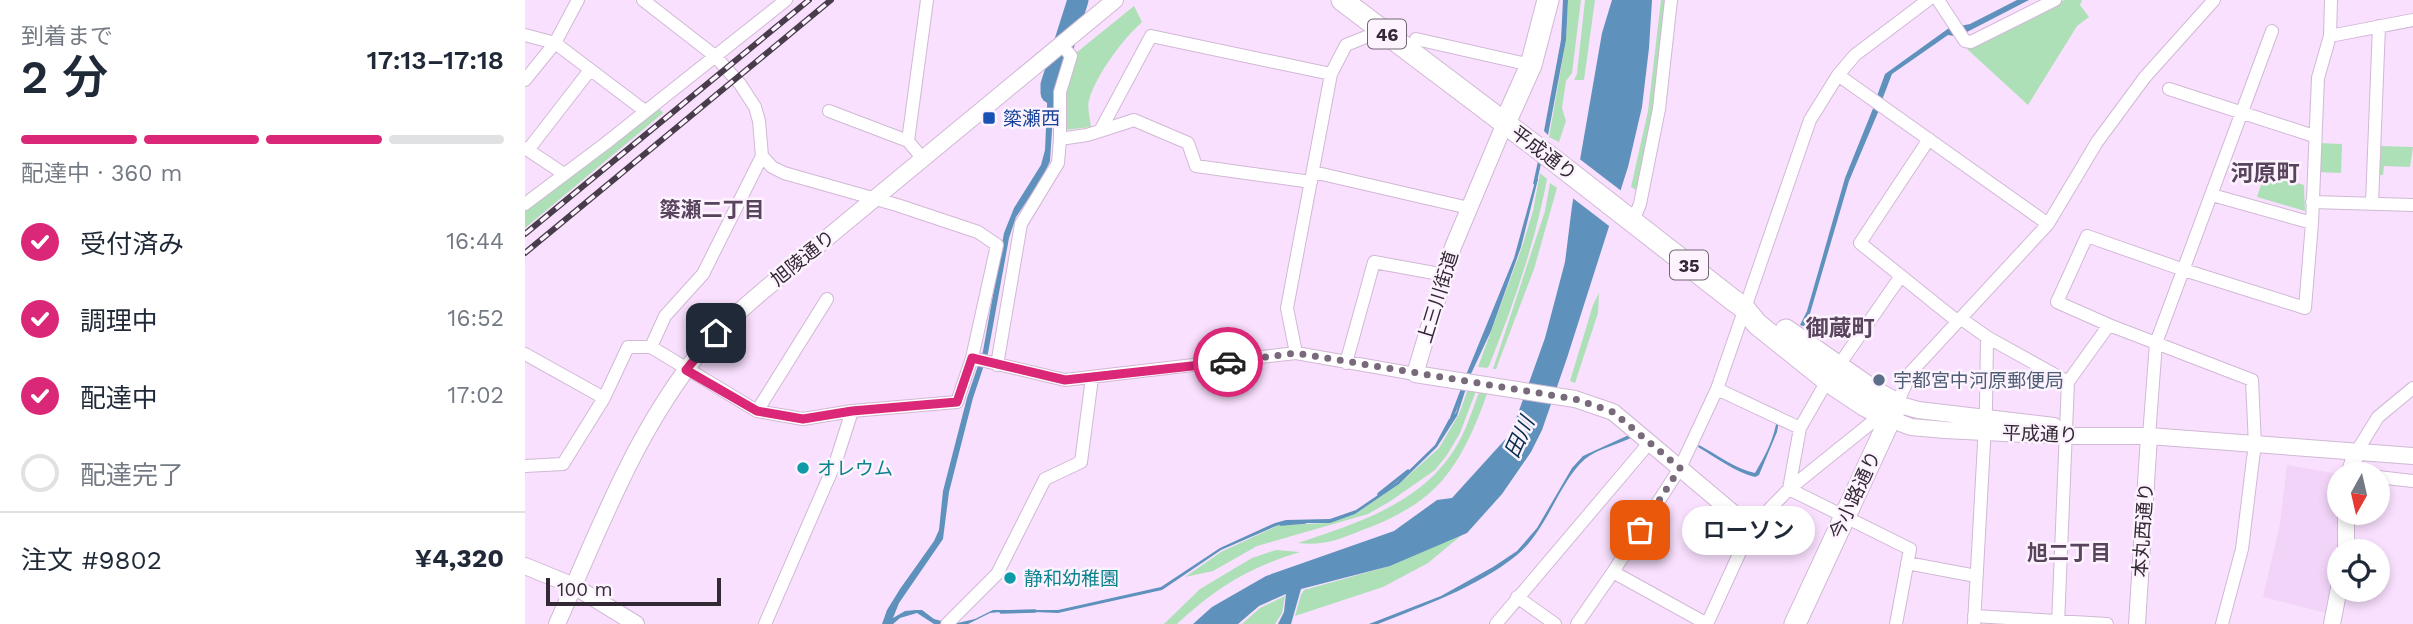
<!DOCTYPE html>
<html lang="ja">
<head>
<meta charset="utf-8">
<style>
  body { margin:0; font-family:"Work Sans","Noto Sans JP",sans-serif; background:#f6f6f7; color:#1f2937; height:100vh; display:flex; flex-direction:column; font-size:26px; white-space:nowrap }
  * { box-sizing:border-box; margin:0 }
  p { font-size:23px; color:#747a83 }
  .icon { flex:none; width:38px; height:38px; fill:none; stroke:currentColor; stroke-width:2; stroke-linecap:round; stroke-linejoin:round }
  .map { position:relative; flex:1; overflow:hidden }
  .details { display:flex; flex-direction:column; background:#fff; width:525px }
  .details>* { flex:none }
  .needle { width:46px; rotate:188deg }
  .tools { position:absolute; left:1802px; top:462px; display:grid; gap:14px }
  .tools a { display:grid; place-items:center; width:63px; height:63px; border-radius:50%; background:#fff; box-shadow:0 4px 10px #0003; font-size:35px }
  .scale { position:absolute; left:21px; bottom:18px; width:175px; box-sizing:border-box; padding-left:7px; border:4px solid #332935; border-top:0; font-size:19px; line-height:24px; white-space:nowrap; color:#332935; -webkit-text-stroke:5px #fdf3ff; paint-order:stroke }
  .pin { position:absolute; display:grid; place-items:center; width:60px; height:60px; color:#fff; margin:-30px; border-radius:14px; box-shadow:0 4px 10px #0006 }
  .courier { position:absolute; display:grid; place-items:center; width:70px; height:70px; margin:-35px; border:5px solid #db2777; border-radius:50%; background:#fff; color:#222; box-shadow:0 2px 9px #0007 }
  .bubble { position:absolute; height:49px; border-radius:24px; background:#fff; box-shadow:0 4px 10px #0003; font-size:23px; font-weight:600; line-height:49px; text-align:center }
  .summary em { font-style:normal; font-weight:600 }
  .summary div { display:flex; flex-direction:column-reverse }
  .summary { display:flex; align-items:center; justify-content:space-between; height:119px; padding:0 21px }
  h1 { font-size:46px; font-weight:600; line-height:52px }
  .bar { display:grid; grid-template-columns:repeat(4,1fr); gap:10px 7px; align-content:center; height:84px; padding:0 21px }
  .bar i { height:9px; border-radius:5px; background:#e0e1e3 }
  .bar .active { background:#db2777 }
  .bar p { grid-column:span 4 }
  .line { display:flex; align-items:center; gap:18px; padding:0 21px; border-top:2px solid #e0e1e3 }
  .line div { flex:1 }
  ol { padding:0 21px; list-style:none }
  li { display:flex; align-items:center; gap:21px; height:77px }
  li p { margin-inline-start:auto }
  li .icon { padding:7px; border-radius:50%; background:#db2777; color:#fff; stroke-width:4 }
  li:last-child { color:#747a83 }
  li i { width:38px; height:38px; border:4px solid #e0e1e3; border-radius:50% }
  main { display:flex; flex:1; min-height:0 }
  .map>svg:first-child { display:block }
</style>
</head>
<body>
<main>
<section class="details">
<div class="summary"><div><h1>2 分</h1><p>到着まで</p></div><em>17:13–17:18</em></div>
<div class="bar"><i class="active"></i><i class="active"></i><i class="active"></i><i></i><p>配達中 · 360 m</p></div>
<ol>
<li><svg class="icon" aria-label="check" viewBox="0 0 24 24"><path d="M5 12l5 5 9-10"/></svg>受付済み<p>16:44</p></li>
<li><svg class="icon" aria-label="check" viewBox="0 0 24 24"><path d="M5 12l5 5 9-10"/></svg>調理中<p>16:52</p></li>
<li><svg class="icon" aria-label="check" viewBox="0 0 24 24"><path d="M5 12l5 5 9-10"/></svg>配達中<p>17:02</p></li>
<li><i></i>配達完了</li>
</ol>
<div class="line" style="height:91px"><div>注文 #9802</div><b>¥4,320</b></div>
</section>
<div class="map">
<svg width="1888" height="624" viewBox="0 0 1888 624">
  <rect width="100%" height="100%" fill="#f9e0fe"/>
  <!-- built -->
  <path fill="#f2d4f8" d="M1762 465 1813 474 1814 522 1811 572 1801 613 1738 597 1755 524Z"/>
  <!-- green -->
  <path fill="#ade0b7" d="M1043 0H1056L1047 73 1041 81 1037 108 1041 121 1034 142 1024 137 1041 40Z
    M1060 0H1070L1059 80H1049L1052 74Z
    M1136 0H1142L1133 86 1111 190 1106 187 1123 111Z
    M1539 0H1557L1555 5 1564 17 1552 26 1503 105 1442 49Z
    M609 6 617 22C598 39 571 75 564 100 562 107 565 119 566 127L540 130 539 93 551 53Z
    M134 108 138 113 0 228V209Z
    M1793 143 1817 144 1816 173 1792 172Z
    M1855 146 1888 147 1885 167 1859 166 1858 175H1853Z
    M1015 173 1022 179C1010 243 988 306 964 366L962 368 953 367 997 247 1008 211Z
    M1740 173 1779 185 1780 211 1732 197Z
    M1025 183 1032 188 1009 269 971 369H968L1020 211Z
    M1074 293 1073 313 1050 383 1045 381 1068 305Z
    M943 389 951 391 935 433 922 455 910 470 864 502 843 514 732 546 688 571 660 577 696 552 754 525 804 523 830 514 874 484 914 448 934 414Z
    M955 390 963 391C952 423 935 465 909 489 889 508 861 522 835 531 813 540 797 546 773 543 830 524 895 504 929 450 941 432 947 410 955 390Z
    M938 534 903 563 858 587 770 616 776 595 779 590 865 566Z
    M751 550 775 552C723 568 692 587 652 624H639L675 589 727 558Z
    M760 596 757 613 750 624H717L735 608Z"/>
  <!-- water -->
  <path fill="#5e91bb" d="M1038 0H1043L1041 40 1023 135 1019 131 1036 40Z
    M1087 0H1127L1124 48 1117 107 1103 167 1042 358 1017 430 1006 452 977 494 942 533 865 566 776 589 766 624H753L759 612 761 594 734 606 713 624H668L687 607 741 576 869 531 912 500 927 498 986 433 1020 338 1040 262 1047 206 1077 33Z
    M1492 0H1504L1440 33 1435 26 1445 24Z
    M1424 28 1429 36 1423 35 1367 74 1357 100 1352 96 1360 74Z
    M537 62 530 85 525 161 518 177 491 217 484 238 463 353 448 398 424 492 418 539 374 603 368 618 380 611 391 610H397L409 619 428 624 450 619 468 610H533L636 587 695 548 750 523 761 520 805 519 831 510 872 482 910 445 924 419 931 413 941 375 989 258 1011 178 1013 179 996 247 966 331 945 376 932 416 912 447 874 484 830 514 805 523H761L751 526 696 550 637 590 533 613 485 611 465 613 443 624H409L392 613 375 618 368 624H357L362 610 375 589 409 541 414 530 418 491 442 398 458 351 479 233 489 208 516 165 520 150 523 84 527 70Z
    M1349 106 1354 110 1324 181 1281 327 1275 325 1282 311 1320 178Z
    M1252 419 1254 421 1252 432 1234 475 1230 477C1210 472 1192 458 1173 447L1174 445C1193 455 1210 469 1230 473 1240 456 1249 439 1252 419Z
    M1106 434 1108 437C1094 444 1072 449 1060 459 1033 483 1023 529 992 555 951 588 900 605 853 624H844L916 596 968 567 992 551 1012 528 1047 468 1058 456Z"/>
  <!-- pier -->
  <path fill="#f9e0fe" d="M1052 157 1099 193 1088 229 1045 196Z"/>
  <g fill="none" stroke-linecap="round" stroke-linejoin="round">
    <!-- stream -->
    <path stroke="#5e91bb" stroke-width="3.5" d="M1010 183 1015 160
      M927 417 938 388
      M854 494 883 471
      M756 524 780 522
      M476 612 510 611"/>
    <!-- river -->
    <path stroke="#5e91bb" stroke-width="21" d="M526 93V85L553 0"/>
    <defs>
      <path id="minor" d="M118 0 190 56 215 84 230 107 234 121 237 156 178 274 140 316 126 347
        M1413 0 1440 41 1446 42 1530 0
        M0 35 30 43 120 111
        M1805 36 1888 20
        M891 39 1006 65
        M1313 75 1523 224
        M0 80 30 43 53 0
        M1644 89 1789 136
        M304 111 383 141
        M575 131 609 120 663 143 671 166 786 182
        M535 139V92L546 56 536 44
        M1404 139 1335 243 1432 321
        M0 148 39 174
        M3 150 65 70
        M237 156 247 167 259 173 372 205 453 232 472 245 447 358
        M398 159 383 141 402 0
        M788 172 944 208
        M1687 195 1787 223
        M1787 202 1888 205
        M1847 203 1854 26
        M0 204 81 143 261 0
        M1108 221 1115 204 1134 109 1146 0
        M1435 318 1462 337 1461 407 1449 624
        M1462 337 1543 382 1584 325
        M771 353 762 308 806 74 821 45 841 37
        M0 354 79 398
        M821 363 849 262 920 275
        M472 365 496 224 533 163 535 139 562 135 575 131 626 36 806 74
        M1192 389 1275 428 1264 489 1385 549 1371 624
        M1372 404 1386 372 1523 224 1572 142 1620 77 1689 0
        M232 411 302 299
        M1275 428 1298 388 1376 276
        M1624 436 1631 343 1747 31
        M1832 451 1853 417 1888 388
        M0 466 38 464 79 398 103 347H126L232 411 278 419 327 411 432 402 447 358 540 380 771 353 890 374
        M1853 477 1888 481
        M1382 563 1451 576
        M1088 572 1182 624
        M992 597 1030 624
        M1449 616 1582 624
        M240 624 311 461 327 411
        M422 624 472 574 520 479 556 462 567 378
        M971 624 1125 442
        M1052 624 1088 572 1155 468 1192 389 1285 120 1313 75 1330 55 1403 0
        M1182 624 1226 528 1264 489 1346 423 1365 419
        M1533 624 1543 382
        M1697 624 1717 549 1728 459 1730 445 1727 380 1584 325 1532 302 1562 236 1659 270 1780 308 1787 223 1793 78 1805 36 1806 0"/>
      <path id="tertiary" d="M980 123 928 247 890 374 1050 399 1088 412 1226 528
        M1372 404 1393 410 1529 426
        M1365 419 1386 427 1420 430 1542 436H1624L1888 456
        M1824 474 1832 451
        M1821 551V513
        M0 566 49 586 111 624
        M32 624C77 523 116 416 191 333 206 318 223 304 239 290L590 0
        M1612 624 1624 436
        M1807 624 1815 583"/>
      <path id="primary" d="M817 0 1030 161 1208 300 1219 308 1232 324 1303 381 1339 405 1365 419
        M980 123 1006 65 1023 0
        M1261 330 1350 392 1372 404 1270 624"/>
    </defs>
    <!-- minor casing -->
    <use href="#minor" stroke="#d1b8d5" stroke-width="14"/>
    <!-- tertiary casing -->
    <use href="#tertiary" stroke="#d1b8d5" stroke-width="18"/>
    <!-- primary casing -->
    <use href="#primary" stroke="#d1b8d5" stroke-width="23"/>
    <!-- minor -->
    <use href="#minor" stroke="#fff" stroke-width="12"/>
    <!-- tertiary -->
    <use href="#tertiary" stroke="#fff" stroke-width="16"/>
    <!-- primary -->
    <use href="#primary" stroke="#fff" stroke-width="21"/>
    <defs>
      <path id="rail" d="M0 234 284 0
        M0 253 306 0"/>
    </defs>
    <!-- rail casing -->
    <use href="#rail" stroke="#493d4b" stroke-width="6"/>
    <!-- rail -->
    <use href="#rail" stroke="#fdf3ff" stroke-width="3.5" stroke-dasharray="10" stroke-linecap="butt"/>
  </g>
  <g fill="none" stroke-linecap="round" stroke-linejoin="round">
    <!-- done -->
    <path stroke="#78697b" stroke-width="7" stroke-dasharray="0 12.6" d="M703 362 771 353 1050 399 1088 412 1155 468 1115 530"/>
    <!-- route -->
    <path stroke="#db2777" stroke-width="9" d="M191 333 161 370 232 411 278 419 327 411 432 402 447 358 540 380 703 362"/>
  </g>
  <!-- markers -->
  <rect fill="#1a4fb4" stroke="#fdf3ff" stroke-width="2.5" x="457" y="111" width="14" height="14" rx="3.5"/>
  <circle fill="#5c6f8a" stroke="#fdf3ff" stroke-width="2.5" cx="1354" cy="380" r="7"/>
  <g fill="#0f9aa8" stroke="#fdf3ff" stroke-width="2.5">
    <circle cx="278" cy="468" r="7"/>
    <circle cx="485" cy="578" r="7"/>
  </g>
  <g text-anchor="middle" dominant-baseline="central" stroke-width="5" stroke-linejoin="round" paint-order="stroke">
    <!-- shield labels -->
    <g fill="#fdf3ff" stroke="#706672" stroke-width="2">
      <rect x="843" y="19.5" width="38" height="29" rx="5"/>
      <rect x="1145" y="250.5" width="38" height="29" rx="5"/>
    </g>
    <g font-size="18" font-weight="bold" fill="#332935">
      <text x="862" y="34">46</text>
      <text x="1164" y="265">35</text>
    </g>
    <!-- transit labels -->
    <g font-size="19" fill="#164399" stroke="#fdf3ff" text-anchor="start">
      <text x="478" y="118">簗瀬西</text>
    </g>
    <!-- street labels -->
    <g font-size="19" fill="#332935" stroke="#fdf3ff">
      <text transform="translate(1019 153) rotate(37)">平成通り</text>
      <text transform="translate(278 258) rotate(-39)">旭陵通り</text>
      <text transform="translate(913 297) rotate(-73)">上三川街道</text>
      <text transform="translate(1515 434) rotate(2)">平成通り</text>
      <text transform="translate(1330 495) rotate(-65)">今小路通り</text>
      <text transform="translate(1618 530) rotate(-86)">本丸西通り</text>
    </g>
    <!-- service labels -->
    <g font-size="19" fill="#4e5e75" stroke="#fdf3ff" text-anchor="start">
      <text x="1368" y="380">宇都宮中河原郵便局</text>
    </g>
    <!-- culture labels -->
    <g font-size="19" fill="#0d838f" stroke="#fdf3ff" text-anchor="start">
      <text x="292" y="468">オレウム</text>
      <text x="499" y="578">静和幼稚園</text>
    </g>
    <!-- neighbourhood labels -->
    <g font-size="21" font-weight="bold" fill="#58445c" stroke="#fdf3ff">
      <text x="187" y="209">簗瀬二丁目</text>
      <text x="1544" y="552">旭二丁目</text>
    </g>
    <!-- water labels -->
    <g font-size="21" font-style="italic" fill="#07304e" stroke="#fdf3ff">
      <text transform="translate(994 437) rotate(-65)">田川</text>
    </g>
    <!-- quarter labels -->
    <g font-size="23" font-weight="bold" fill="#58445c" stroke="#fdf3ff">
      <text x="1740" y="173">河原町</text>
      <text x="1315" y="328">御蔵町</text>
    </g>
  </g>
</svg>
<div class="tools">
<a><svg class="needle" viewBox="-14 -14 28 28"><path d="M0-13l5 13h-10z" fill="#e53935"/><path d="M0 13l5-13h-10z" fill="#747a83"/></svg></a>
<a><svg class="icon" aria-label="locate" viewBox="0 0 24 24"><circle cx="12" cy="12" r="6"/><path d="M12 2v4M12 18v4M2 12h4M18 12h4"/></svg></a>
</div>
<div class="scale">100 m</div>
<div class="pin" style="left:1115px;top:530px;background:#ea580c"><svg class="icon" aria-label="bag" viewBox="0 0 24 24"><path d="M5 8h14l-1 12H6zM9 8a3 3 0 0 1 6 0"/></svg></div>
<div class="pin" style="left:191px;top:333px;background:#1f2937"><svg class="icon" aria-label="home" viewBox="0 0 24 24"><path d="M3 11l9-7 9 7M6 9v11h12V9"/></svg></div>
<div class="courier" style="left:703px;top:362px"><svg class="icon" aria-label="car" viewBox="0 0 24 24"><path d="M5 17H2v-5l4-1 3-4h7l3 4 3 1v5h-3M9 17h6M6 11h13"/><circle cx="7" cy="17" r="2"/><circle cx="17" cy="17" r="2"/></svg></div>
<div class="bubble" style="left:1157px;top:506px;width:133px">ローソン</div>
</div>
</main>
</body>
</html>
